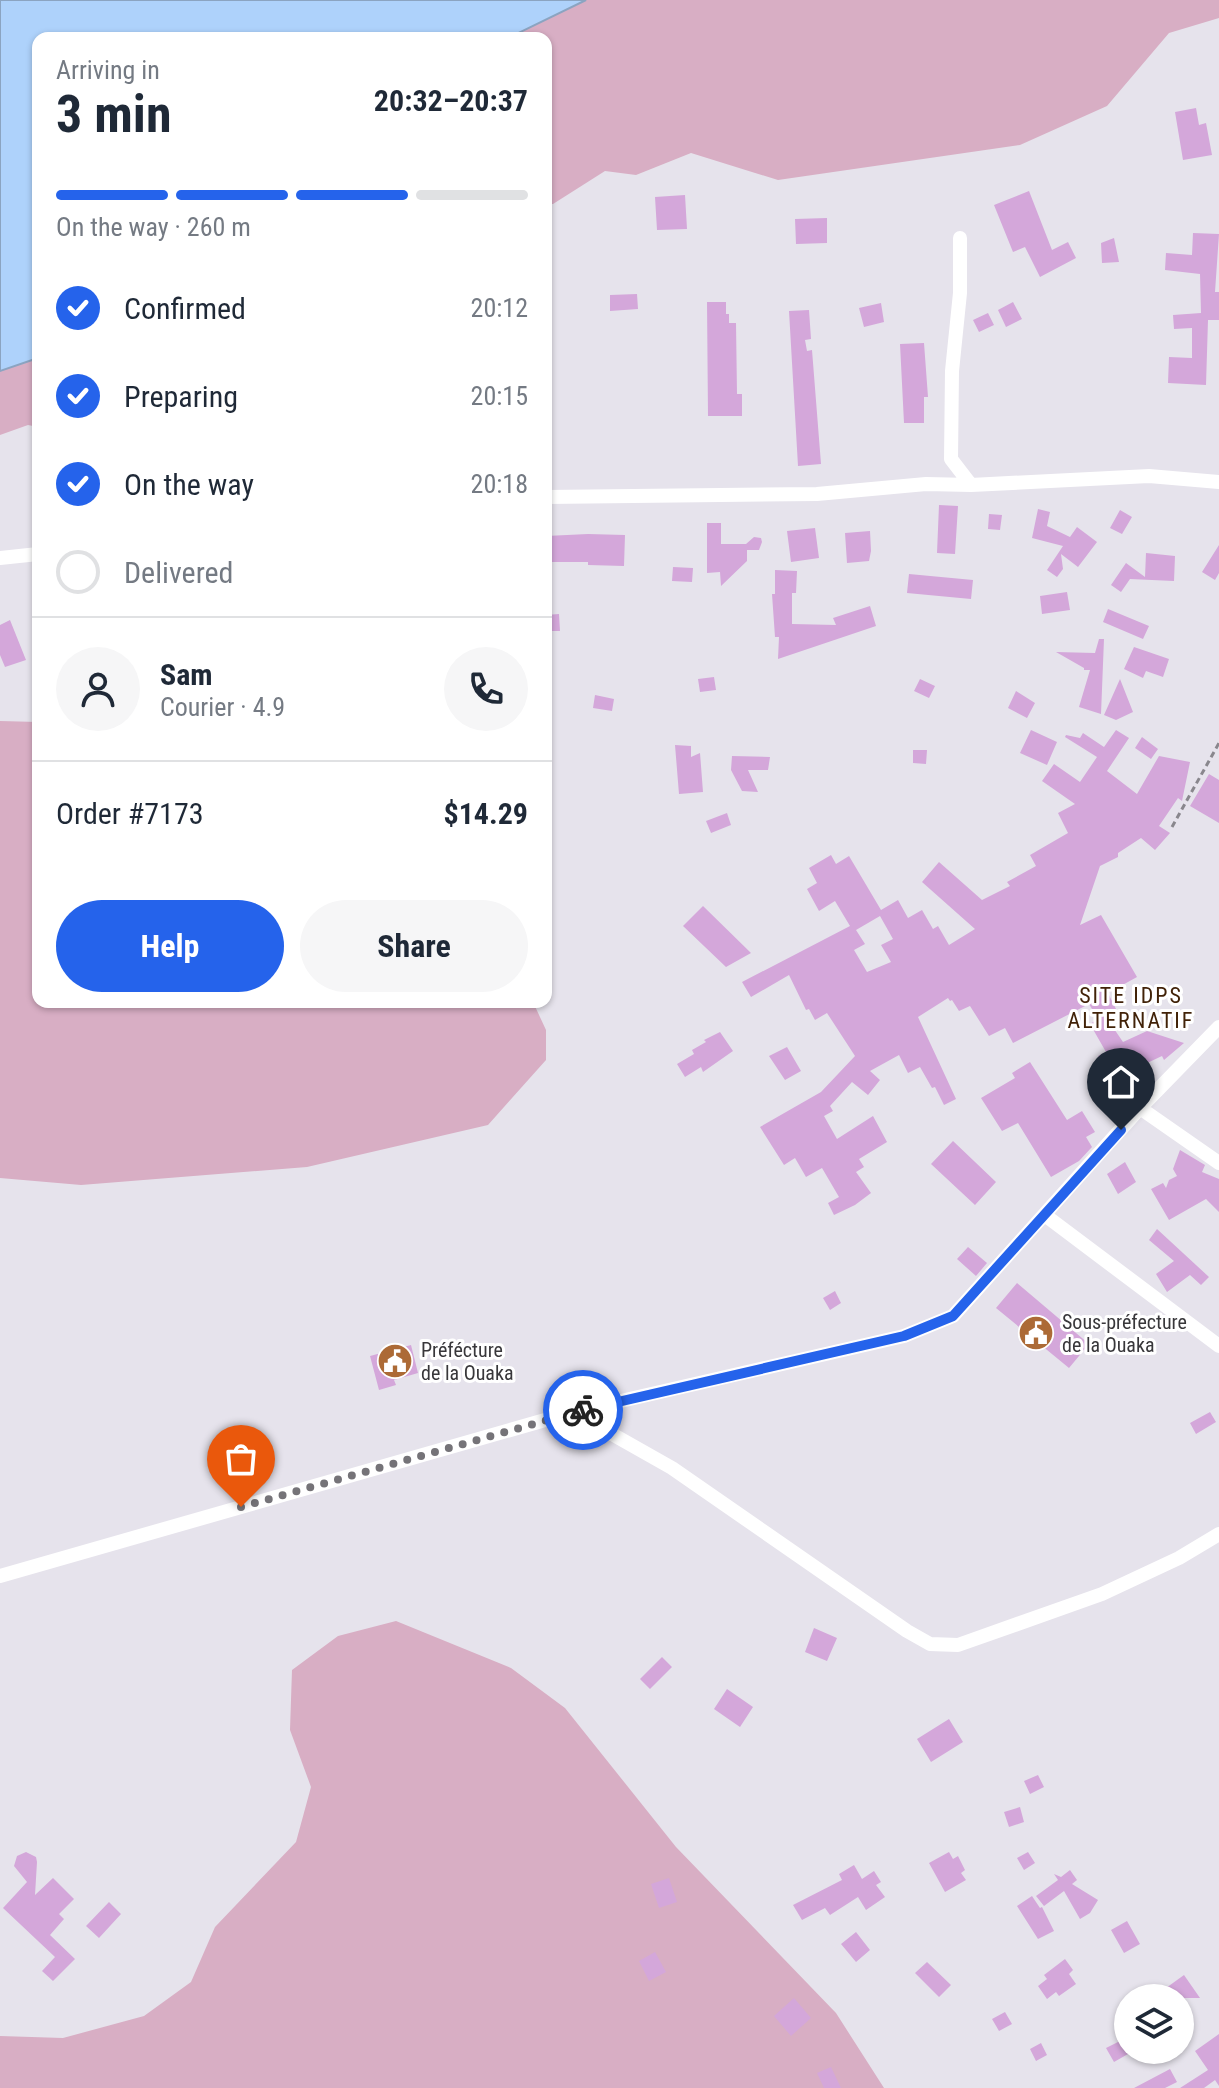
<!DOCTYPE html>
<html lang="en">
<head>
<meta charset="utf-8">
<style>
  body { margin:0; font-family:"Roboto Condensed",sans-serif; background:#f6f6f7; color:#1f2937; height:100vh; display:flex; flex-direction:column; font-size:30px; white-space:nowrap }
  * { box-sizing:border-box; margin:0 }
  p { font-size:26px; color:#747a83 }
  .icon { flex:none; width:44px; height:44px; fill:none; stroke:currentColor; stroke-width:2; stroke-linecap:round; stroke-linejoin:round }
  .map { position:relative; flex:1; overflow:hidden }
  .side { position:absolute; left:32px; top:32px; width:520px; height:976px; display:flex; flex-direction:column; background:#fff; border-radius:16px; box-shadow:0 2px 6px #0004 }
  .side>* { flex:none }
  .fabs { position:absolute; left:1114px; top:1984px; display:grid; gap:16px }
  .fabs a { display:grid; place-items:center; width:80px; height:80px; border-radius:50%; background:#fff; box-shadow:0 2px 6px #0004; font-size:40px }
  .pin { position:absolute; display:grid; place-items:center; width:68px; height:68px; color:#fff; margin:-82px -34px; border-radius:50% 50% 50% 0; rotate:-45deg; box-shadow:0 0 8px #0007 }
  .pin .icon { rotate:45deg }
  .courier { position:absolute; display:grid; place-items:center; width:80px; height:80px; margin:-40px; border:6px solid #2563eb; border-radius:50%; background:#fff; color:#222; box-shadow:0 2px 10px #0007 }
  .overview em { font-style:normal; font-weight:700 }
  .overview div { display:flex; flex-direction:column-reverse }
  .overview { display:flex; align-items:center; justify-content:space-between; height:136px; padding:0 24px }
  h1 { font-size:52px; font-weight:700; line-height:60px }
  .bar { display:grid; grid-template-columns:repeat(4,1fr); gap:12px 8px; align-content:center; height:96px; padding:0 24px }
  .bar i { height:10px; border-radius:6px; background:#e0e1e3 }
  .bar .on { background:#2563eb }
  .bar p { grid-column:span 4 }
  .line { display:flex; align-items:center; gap:20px; padding:0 24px; border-top:2px solid #e0e1e3 }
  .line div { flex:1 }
  .round { display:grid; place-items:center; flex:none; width:84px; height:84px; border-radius:42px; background:#f6f6f7 }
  ol { padding:0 24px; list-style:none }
  li { display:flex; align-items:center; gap:24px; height:88px }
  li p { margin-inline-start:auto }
  li .icon { padding:8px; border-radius:50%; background:#2563eb; color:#fff; stroke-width:4 }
  li:last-child { color:#747a83 }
  li i { width:44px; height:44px; border:4px solid #e0e1e3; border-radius:50% }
  .button { display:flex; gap:16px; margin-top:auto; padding:16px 24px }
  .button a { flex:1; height:92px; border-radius:48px; background:#2563eb; color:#fff; font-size:32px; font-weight:700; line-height:92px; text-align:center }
  .button a+a { background:#f6f6f7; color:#1f2937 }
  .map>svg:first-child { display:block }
</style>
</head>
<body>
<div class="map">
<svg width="1219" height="2088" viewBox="0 0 1219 2088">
  <rect width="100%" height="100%" fill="#e6e3ec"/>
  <!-- green -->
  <path fill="#d8aec4" d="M586 0H1219V18L1169 33 1107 106 1020 145 778 180 691 153 636 175 605 171 553 204H546V38H508Z
    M38 358V427L28 425 0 435V371Z
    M0 721 38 722V1002H533L546 1030V1060L488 1125 307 1167 81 1185 0 1178Z
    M396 1621 511 1668 565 1708 676 1847 836 2013 884 2088H0V2036L63 2038 144 2016 191 1982 215 1927 296 1842 311 1787 290 1730 292 1670 338 1636Z"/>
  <!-- water -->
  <path fill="#aed2fb" stroke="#8ba4c1" stroke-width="2" d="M0 0H586L508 38H38V358L0 371Z"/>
  <!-- building -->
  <path fill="#d4a7da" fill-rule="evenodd" d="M1196 108 1199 125 1206 123 1212 155 1183 160 1175 112Z
    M1029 191 1052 250 1068 242 1076 258 1040 277 1025 247 1013 252 994 205Z
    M685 195 687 229 657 230 655 197Z
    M827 218V243L796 244 795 219Z
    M1193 233 1219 234 1215 292H1219V320H1208L1206 385 1168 383 1169 357 1192 358V328L1174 329 1173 315 1201 313 1200 274 1165 270 1166 253 1192 255Z
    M1114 238 1119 262 1102 263 1101 243Z
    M637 294 638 309 610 311V295Z
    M707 302H726V314H729V323H736L737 394H742V416H708Z
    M1013 302 1022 319 1006 327 998 310Z
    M881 303 884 322 864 327 859 308Z
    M809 310 811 339 805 340 807 351 812 350 821 464 798 466 789 311Z
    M988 313 994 325 979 332 973 320Z
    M924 343 928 397H924V423H904L900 344Z
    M939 505 958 506 955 554 937 553Z
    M1038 509 1050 512 1047 526 1070 537 1077 527 1097 542 1078 567 1061 554 1063 569 1057 577 1047 570 1063 546 1032 538Z
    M1120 510 1132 517 1122 534 1110 528Z
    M989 514 1002 515 1000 530 988 529Z
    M707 523H721V544H746L754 537 761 538 762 542 759 550H747V561L721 586 720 572 707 573Z
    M815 528 819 558 791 562 787 531Z
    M870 531 871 551 869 561 847 563 845 533Z
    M588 534 625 535 624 566 588 565V562H546V536Z
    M1219 545V573L1215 580 1202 572Z
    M1146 553 1175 556 1174 581 1130 579 1121 592 1111 585 1126 563 1145 577Z
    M673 567 693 568 692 582 672 581Z
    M775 570 797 571 796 593H792V624L836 625 833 618 870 606 876 626 778 659 779 637H775L772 594H775Z
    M909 574 973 580 971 599 907 593Z
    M1067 592 1070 610 1042 614 1040 596Z
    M1108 609 1149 626 1143 639 1103 622Z
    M559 614 560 631H546V615Z
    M10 620 26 660 5 667 0 655V625Z
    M1099 639H1104L1101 714 1079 707 1090 670H1084V668L1056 652 1095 653Z
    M1134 647 1169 659 1163 677 1146 671 1143 678 1124 669Z
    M714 677 716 690 700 692 698 679Z
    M920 679 935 686 929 698 914 691Z
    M1120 679 1133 712 1116 720 1104 715Z
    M1016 691 1035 703 1027 718 1008 708Z
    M595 695 614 699 612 711 593 708Z
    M1031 730 1057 742 1047 765 1020 753Z
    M1116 730 1129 738 1107 771 1137 794 1159 756 1190 762 1182 801 1178 798 1159 826 1170 833 1155 850 1141 838 1118 853V857L1100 866 1080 925 1101 915 1137 977 1108 993 1117 1011 1106 1017 1123 1042 1147 1031 1184 1043 1164 1060 1162 1056 1145 1064 1144 1062 1112 1080 1098 1056 1106 1052 1090 1024 1098 1019 1089 1004 1013 1043 1005 1028 989 1036 970 1006 959 1011 952 1000 950 1001 948 998 918 1017 956 1099 944 1105 935 1087 932 1088 920 1067 908 1073 899 1055 870 1071 880 1080 868 1095 852 1082 830 1106 833 1111 824 1116 837 1139 873 1116 887 1142 859 1159 864 1167 856 1172 871 1193 855 1205 834 1215 828 1203 839 1197 822 1168 806 1177 795 1158 784 1165 760 1127 821 1092 855 1056 827 1013 815 1020 809 1009 806 1010 789 975 751 997 742 982 850 926 835 901 819 911 807 889 817 883 809 868 831 855 836 864 849 856 881 910 898 900 908 918 922 910 933 929 938 926 949 945 975 929 922 882 939 862 982 900 1010 886 1007 882 1036 866 1030 855 1068 833 1058 813 1075 804 1042 781 1054 764 1080 782 1097 757 1065 737 1066 735 1080 738 1083 733 1104 747ZM880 916 893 939 881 945 891 962 867 972 854 950 865 944 856 930Z
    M1142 737 1158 749 1151 759 1135 748Z
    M675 745 691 746V757L700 753 703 792 679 794Z
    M913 750H927L926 764 913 763Z
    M732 756 770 757 768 770H748L758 792 742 791 731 770Z
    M1209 774 1219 780V823L1190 806Z
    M727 813 731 825 711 833 706 821Z
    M703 906 751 953 726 967 683 926Z
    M720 1032 733 1051 703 1072 701 1067 685 1077 677 1064 694 1054 692 1050 706 1042 704 1040Z
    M787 1047 801 1071 785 1080 769 1056Z
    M1030 1062 1067 1120 1082 1111 1095 1132 1086 1137 1092 1147 1079 1161 1051 1177 1018 1123 1002 1131 981 1098 1015 1078 1012 1073Z
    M953 1141 996 1182 975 1205 931 1164Z
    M1180 1150 1205 1165 1202 1172 1219 1179V1212L1206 1199 1169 1220 1151 1189 1163 1183 1166 1188 1169 1180 1177 1176 1173 1169Z
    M1125 1162 1136 1182 1118 1194 1107 1174Z
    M1157 1229 1209 1277 1201 1285 1190 1275 1167 1292 1156 1274 1174 1261 1149 1240Z
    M968 1247 987 1263 976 1276 957 1259Z
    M1017 1283 1089 1344 1069 1368 996 1308Z
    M835 1291 841 1303 830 1310 823 1298Z
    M411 1345 418 1373 394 1380 396 1385 379 1390 370 1356Z
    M1210 1412 1216 1422 1196 1434 1190 1423Z
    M814 1628 837 1638 827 1661 805 1652Z
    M662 1657 672 1667 650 1689 640 1679Z
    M727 1689 753 1707 740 1727 714 1709Z
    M949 1719 963 1742 931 1762 917 1739Z
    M1038 1775 1044 1787 1030 1794 1024 1781Z
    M1020 1807 1024 1822 1009 1827 1004 1812Z
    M26 1852 36 1857 37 1862 35 1895 53 1878 74 1899 59 1914 64 1919 50 1935 75 1959 53 1981 42 1971 55 1957 3 1908 27 1882 14 1866 17 1856Z
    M949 1852 953 1859 958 1856 965 1870 961 1873 966 1880 945 1892 929 1863Z
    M1028 1852 1035 1863 1024 1870 1017 1858Z
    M854 1865 862 1879 874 1871 881 1882 876 1885 885 1897 866 1910 858 1897 830 1915 825 1908 802 1920 793 1905 842 1880 839 1874Z
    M1070 1870 1077 1880 1072 1884 1098 1900 1090 1913 1080 1919 1064 1891 1044 1906 1036 1896 1058 1880 1054 1874 1061 1877Z
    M669 1878 677 1902 659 1908 651 1884Z
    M1032 1896 1040 1908 1042 1907 1054 1931 1038 1939 1017 1906Z
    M109 1902 121 1914 99 1938 86 1926Z
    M1127 1921 1140 1944 1124 1953 1111 1930Z
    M856 1932 870 1950 856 1962 841 1944Z
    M655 1952 666 1972 649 1981 639 1961Z
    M1065 1959 1073 1970 1069 1974 1076 1984 1059 1996 1056 1992 1047 1999 1038 1986 1047 1979 1044 1975Z
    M927 1962 951 1985 939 1997 915 1973Z
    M1184 1975 1200 1998H1156L1167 1990 1166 1988Z
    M794 1998 811 2018 791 2036 774 2016Z
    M1005 2012 1012 2024 999 2031 992 2019Z
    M1219 2034V2086L1215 2080 1204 2088H1180L1208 2070 1195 2051Z
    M1128 2037V2054L1114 2062 1106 2048Z
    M1041 2043 1047 2055 1036 2061 1030 2049Z
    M831 2067 841 2088H824L817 2073Z
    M1170 2069 1177 2082 1165 2088H1134Z"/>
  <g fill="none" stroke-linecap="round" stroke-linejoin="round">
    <!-- path -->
    <path stroke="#89878d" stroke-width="3" stroke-dasharray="6 4" stroke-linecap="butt" d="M1172 827 1219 743"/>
    <!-- minor -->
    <path stroke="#fff" stroke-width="14" d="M960 238V293L952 371 951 459 971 485
      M546 497 817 494 926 484 971 485 1149 476 1219 482
      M0 558 38 554
      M1140 1108 1219 1163
      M1046 1216 1219 1346
      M573 1412 672 1468 907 1631 930 1644 958 1645 1102 1594 1179 1558 1219 1534
      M0 1576 573 1412 904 1336 953 1316 1140 1108 1219 1027"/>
  </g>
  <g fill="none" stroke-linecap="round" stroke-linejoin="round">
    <!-- done -->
    <path stroke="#757378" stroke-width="8" stroke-dasharray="0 14.4" d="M241 1507 583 1410"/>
    <!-- route -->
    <path stroke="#2563eb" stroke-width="10" d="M583 1410 904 1336 953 1316 1121 1130"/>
  </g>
  <!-- icons -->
  <defs>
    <symbol id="civic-disc" viewBox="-11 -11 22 22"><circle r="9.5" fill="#ac6a36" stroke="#fff"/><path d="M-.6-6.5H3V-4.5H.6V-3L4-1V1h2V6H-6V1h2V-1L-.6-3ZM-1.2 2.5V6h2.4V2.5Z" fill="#fff"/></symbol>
  </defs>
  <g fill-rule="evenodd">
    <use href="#civic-disc" x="1016" y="1313" width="40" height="40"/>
    <use href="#civic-disc" x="375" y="1341" width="40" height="40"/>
  </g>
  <g text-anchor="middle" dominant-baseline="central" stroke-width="6" stroke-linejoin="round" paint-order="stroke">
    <!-- poi labels -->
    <g font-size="20" fill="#38373a" stroke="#fff" text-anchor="start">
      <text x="1062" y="1322">Sous-préfecture<tspan x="1062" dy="23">de la Ouaka</tspan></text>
      <text x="421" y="1350">Préfécture<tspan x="421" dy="23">de la Ouaka</tspan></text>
    </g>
    <!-- neighbourhood labels -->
    <g font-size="22" letter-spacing="2" fill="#412208" stroke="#fff">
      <text x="1131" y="995">SITE IDPS<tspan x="1131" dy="25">ALTERNATIF</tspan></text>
    </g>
  </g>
</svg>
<div class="fabs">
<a><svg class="icon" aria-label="layers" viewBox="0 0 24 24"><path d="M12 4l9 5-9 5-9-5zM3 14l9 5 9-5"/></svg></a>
</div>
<div class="pin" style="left:241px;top:1507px;background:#ea580c"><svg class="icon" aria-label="bag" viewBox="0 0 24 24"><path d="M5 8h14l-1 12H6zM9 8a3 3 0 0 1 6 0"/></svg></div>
<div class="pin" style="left:1121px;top:1130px;background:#1f2937"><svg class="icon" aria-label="home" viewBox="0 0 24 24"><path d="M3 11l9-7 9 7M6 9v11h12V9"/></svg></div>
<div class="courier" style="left:583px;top:1410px"><svg class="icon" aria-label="bike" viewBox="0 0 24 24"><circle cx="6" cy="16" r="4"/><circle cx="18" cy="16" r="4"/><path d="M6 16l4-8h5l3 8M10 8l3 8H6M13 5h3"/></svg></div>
<section class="side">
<div class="overview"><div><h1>3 min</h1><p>Arriving in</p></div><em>20:32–20:37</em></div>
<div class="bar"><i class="on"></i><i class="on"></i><i class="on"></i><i></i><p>On the way · 260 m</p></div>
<ol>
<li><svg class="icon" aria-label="check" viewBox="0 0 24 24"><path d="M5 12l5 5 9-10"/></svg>Confirmed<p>20:12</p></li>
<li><svg class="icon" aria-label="check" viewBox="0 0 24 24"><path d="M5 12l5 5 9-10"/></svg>Preparing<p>20:15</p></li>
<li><svg class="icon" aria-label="check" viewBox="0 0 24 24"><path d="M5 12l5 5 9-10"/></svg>On the way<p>20:18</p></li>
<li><i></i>Delivered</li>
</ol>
<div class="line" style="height:144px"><a class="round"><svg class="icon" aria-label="person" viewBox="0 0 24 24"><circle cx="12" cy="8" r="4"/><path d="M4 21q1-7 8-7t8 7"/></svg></a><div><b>Sam</b><p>Courier · 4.9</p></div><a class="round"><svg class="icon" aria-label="phone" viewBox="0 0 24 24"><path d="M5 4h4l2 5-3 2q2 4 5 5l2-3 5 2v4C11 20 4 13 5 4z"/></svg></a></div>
<div class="line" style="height:104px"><div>Order #7173</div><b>$14.29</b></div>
<div class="button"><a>Help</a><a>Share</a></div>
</section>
</div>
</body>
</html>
